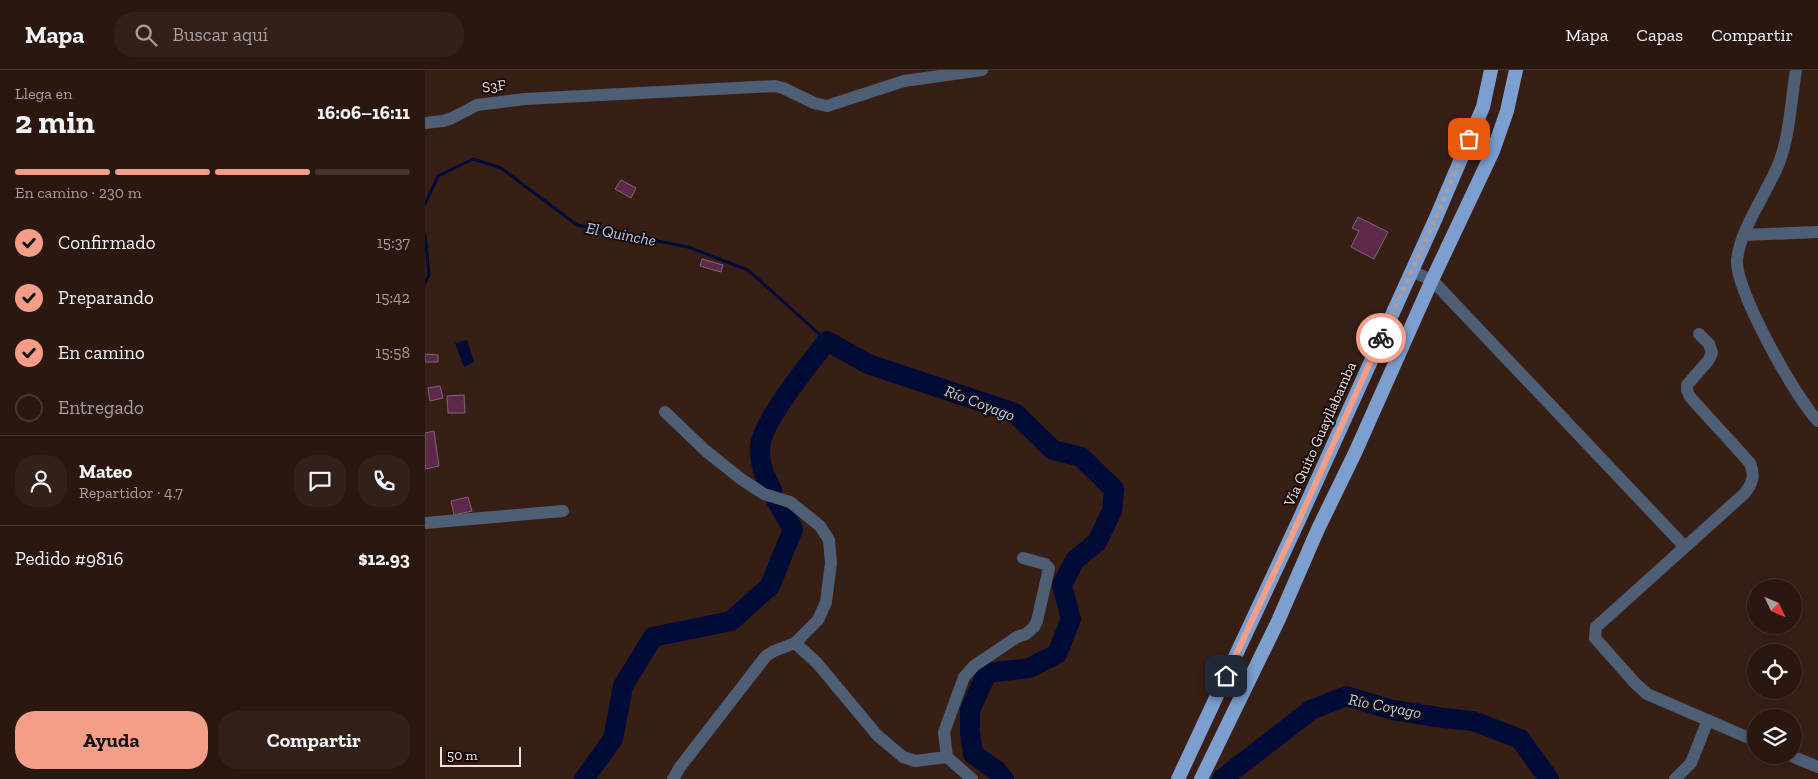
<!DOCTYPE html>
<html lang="es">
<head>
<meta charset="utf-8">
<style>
  body { margin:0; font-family:"Zilla Slab",serif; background:#322019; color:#f1f3f6; height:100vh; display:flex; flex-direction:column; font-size:19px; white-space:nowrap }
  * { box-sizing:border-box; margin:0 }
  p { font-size:16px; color:#a59f9f }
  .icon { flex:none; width:28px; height:28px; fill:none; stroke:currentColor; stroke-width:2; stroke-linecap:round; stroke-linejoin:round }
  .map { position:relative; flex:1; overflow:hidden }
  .side { display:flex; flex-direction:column; background:#2a1710; width:425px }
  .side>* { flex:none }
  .needle { width:32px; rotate:134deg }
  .controls { position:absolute; left:1322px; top:509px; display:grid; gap:10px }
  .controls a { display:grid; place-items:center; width:55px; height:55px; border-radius:50%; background:#2a1710; box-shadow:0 2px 12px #0003,0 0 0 1px #463630; font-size:25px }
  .scale { position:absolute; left:15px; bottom:12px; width:81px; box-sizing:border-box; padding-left:5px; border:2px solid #f3e1db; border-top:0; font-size:14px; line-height:18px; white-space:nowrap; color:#f3e1db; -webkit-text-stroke:4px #170c09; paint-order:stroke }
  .pin { position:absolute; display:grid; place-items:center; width:42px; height:42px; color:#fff; margin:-21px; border-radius:10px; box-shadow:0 2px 8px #0006 }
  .courier { position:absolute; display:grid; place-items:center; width:50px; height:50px; margin:-25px; border:4px solid #f49e87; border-radius:50%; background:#fff; color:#222; box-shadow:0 1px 6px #0007 }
  .overview em { font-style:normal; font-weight:800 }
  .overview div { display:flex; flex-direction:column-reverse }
  .overview { display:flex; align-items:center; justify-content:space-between; height:85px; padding:0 15px }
  h1 { font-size:32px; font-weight:800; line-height:38px }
  .bar { display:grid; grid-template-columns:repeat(4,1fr); gap:8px 5px; align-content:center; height:60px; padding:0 15px }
  .bar i { height:6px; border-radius:4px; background:#463630 }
  .bar .on { background:#f49e87 }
  .bar p { grid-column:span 4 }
  .line { display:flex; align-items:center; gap:12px; padding:0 15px; border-top:1px solid #463630 }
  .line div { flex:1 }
  .round { display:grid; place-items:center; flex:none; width:52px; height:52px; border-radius:20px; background:#322019 }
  ol { padding:0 15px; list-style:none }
  li { display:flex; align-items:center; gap:15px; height:55px }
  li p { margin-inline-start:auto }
  li .icon { padding:5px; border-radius:50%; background:#f49e87; color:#111; stroke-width:4 }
  li:last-child { color:#a59f9f }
  li i { width:28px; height:28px; border:2px solid #463630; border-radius:50% }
  .cta { display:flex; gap:10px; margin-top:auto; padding:10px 15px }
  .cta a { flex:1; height:58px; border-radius:20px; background:#f49e87; color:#111; font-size:20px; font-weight:800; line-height:58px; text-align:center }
  .cta a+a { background:#322019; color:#f1f3f6 }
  header { display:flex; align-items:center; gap:30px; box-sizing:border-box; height:70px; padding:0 25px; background:#2a1710; border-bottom:1px solid #463630 }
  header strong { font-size:24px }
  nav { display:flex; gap:28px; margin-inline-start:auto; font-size:18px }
  .search { width:350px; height:45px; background:#322019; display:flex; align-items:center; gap:12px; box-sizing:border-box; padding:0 18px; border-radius:20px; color:#a59f9f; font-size:19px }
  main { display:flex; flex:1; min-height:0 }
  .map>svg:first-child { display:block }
</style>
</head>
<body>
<header>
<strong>Mapa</strong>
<div class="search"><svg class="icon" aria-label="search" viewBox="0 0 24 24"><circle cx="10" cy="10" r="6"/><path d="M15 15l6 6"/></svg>Buscar aquí</div>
<nav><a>Mapa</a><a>Capas</a><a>Compartir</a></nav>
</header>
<main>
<section class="side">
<div class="overview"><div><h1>2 min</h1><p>Llega en</p></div><em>16:06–16:11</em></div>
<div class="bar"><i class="on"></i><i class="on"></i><i class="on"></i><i></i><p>En camino · 230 m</p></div>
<ol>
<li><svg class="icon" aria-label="check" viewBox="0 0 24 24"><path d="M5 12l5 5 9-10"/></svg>Confirmado<p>15:37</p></li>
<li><svg class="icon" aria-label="check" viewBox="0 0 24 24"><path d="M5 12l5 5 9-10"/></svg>Preparando<p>15:42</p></li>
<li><svg class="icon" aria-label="check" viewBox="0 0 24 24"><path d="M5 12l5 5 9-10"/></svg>En camino<p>15:58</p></li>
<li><i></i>Entregado</li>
</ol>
<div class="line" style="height:90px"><a class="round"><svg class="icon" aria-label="person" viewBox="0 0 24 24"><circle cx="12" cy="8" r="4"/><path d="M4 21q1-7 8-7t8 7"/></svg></a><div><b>Mateo</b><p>Repartidor · 4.7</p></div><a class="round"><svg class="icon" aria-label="chat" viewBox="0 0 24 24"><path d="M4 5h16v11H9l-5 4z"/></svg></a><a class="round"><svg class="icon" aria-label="phone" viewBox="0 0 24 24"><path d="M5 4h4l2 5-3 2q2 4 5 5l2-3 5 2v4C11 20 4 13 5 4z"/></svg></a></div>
<div class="line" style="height:65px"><div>Pedido #9816</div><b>$12.93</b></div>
<div class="cta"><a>Ayuda</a><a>Compartir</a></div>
</section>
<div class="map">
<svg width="1393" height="709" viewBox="0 0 1393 709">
  <rect width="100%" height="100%" fill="#381f16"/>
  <!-- water -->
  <path fill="#000b37" d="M42 270 49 292 39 297 30 273Z"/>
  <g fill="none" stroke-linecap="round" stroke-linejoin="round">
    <!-- stream -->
    <path stroke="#000b37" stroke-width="3" d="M0 134 13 106 48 89 76 98 152 155 263 177 323 200 402 271
      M0 164 4 205 0 213"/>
    <!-- river -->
    <path stroke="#000b37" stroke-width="20" d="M347 420C339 405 334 393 335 376 338 350 385 293 402 271L443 294 590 343 628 380 656 387 689 419 687 441 672 472 650 490 637 515 646 549 632 584 604 598 562 603 545 640V663L548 684 572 701 579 709
      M159 709 188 669 198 616 228 567 306 551 345 516 368 459 351 430
      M797 709 886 640 921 626 968 640 1019 648 1048 651 1095 669 1124 709"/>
  </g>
  <!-- building -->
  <path fill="#5d284a" stroke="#826676" d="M196 110 211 118 206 128 190 119Z
    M933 147 963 162 949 189 926 177 934 161 927 158Z
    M277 189 298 195 296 202 275 196Z
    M0 284 13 285V292H0Z
    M15 316 18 328 5 331 3 318Z
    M39 325 40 343H23L22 326Z
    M9 361 14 396 0 399V363Z
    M43 427 47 441 29 445 26 431Z"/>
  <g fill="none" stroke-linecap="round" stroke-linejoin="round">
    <!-- minor -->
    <path stroke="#4e5e74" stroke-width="12" d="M1371 0C1366 30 1365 64 1354 93 1342 123 1315 159 1312 190 1310 220 1371 329 1393 351
      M0 53 18 51 27 48 52 35 100 29 350 16 358 18 389 33 402 36 479 11 557 0
      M1319 165 1393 162
      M986 201 1007 210 1260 477 1171 557 1170 568 1209 612 1222 624 1331 671
      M240 342 281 381 316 409 339 424 365 432 395 456 404 470 406 493 401 532 393 550 370 573 349 581 341 586 255 697 248 709
      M0 453 138 441
      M1260 477 1319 424C1328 413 1330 406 1325 393L1265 327 1262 320V315L1283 291 1287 283 1284 274 1274 264
      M370 573 392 593 452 665 478 687 490 691 522 687 547 709
      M1364 685 1393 697
      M522 687 519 662 539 607 549 596 592 567 601 564 609 557 612 551 624 498 620 494 598 488
      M1250 709 1266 693 1283 650"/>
    <!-- trunk -->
    <path stroke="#7c9fd0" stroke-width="14" d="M753 709 874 450 1010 150 1058 37 1066 0
      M776 709 853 551 893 459 930 383 1007 210 1068 81 1082 41 1091 0"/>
  </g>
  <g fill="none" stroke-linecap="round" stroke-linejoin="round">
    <!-- done -->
    <path stroke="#b29d96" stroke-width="5" stroke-dasharray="0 9" d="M956 268 1010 150 1044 69"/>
    <!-- route -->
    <path stroke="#f49e87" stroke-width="6" d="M801 606 874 450 956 268"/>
  </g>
  <g text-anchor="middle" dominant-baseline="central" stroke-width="4" stroke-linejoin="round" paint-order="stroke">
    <!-- street labels -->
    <g font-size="15" fill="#f3e1db" stroke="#170c09">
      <text transform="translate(69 16) rotate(-7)">S3F</text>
      <text transform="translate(895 364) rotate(-66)">Vía Quito Guayllabamba</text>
    </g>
    <!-- water labels -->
    <g font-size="16" font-style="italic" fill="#afcbf9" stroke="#170c09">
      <text transform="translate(196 164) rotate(11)">El Quinche</text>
      <text transform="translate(555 333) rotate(21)">Río Coyago</text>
      <text transform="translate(960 636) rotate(11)">Río Coyago</text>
    </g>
  </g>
</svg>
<div class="controls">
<a><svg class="needle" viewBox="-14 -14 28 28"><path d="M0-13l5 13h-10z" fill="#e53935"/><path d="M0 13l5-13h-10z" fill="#a59f9f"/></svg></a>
<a><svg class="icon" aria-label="locate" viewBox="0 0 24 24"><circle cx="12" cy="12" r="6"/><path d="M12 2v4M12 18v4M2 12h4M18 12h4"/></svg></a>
<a><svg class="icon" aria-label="layers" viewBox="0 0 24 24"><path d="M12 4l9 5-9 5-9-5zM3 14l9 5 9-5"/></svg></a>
</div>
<div class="scale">50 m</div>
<div class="pin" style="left:1044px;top:69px;background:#ea580c"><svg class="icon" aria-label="bag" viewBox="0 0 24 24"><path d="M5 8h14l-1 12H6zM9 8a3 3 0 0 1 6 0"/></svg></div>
<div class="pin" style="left:801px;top:606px;background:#1f2937"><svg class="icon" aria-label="home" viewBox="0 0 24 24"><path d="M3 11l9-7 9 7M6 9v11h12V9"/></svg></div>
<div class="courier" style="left:956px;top:268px"><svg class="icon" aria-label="bike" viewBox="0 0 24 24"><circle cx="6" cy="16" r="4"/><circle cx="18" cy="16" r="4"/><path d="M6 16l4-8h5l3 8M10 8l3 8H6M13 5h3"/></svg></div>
</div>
</main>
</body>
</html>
